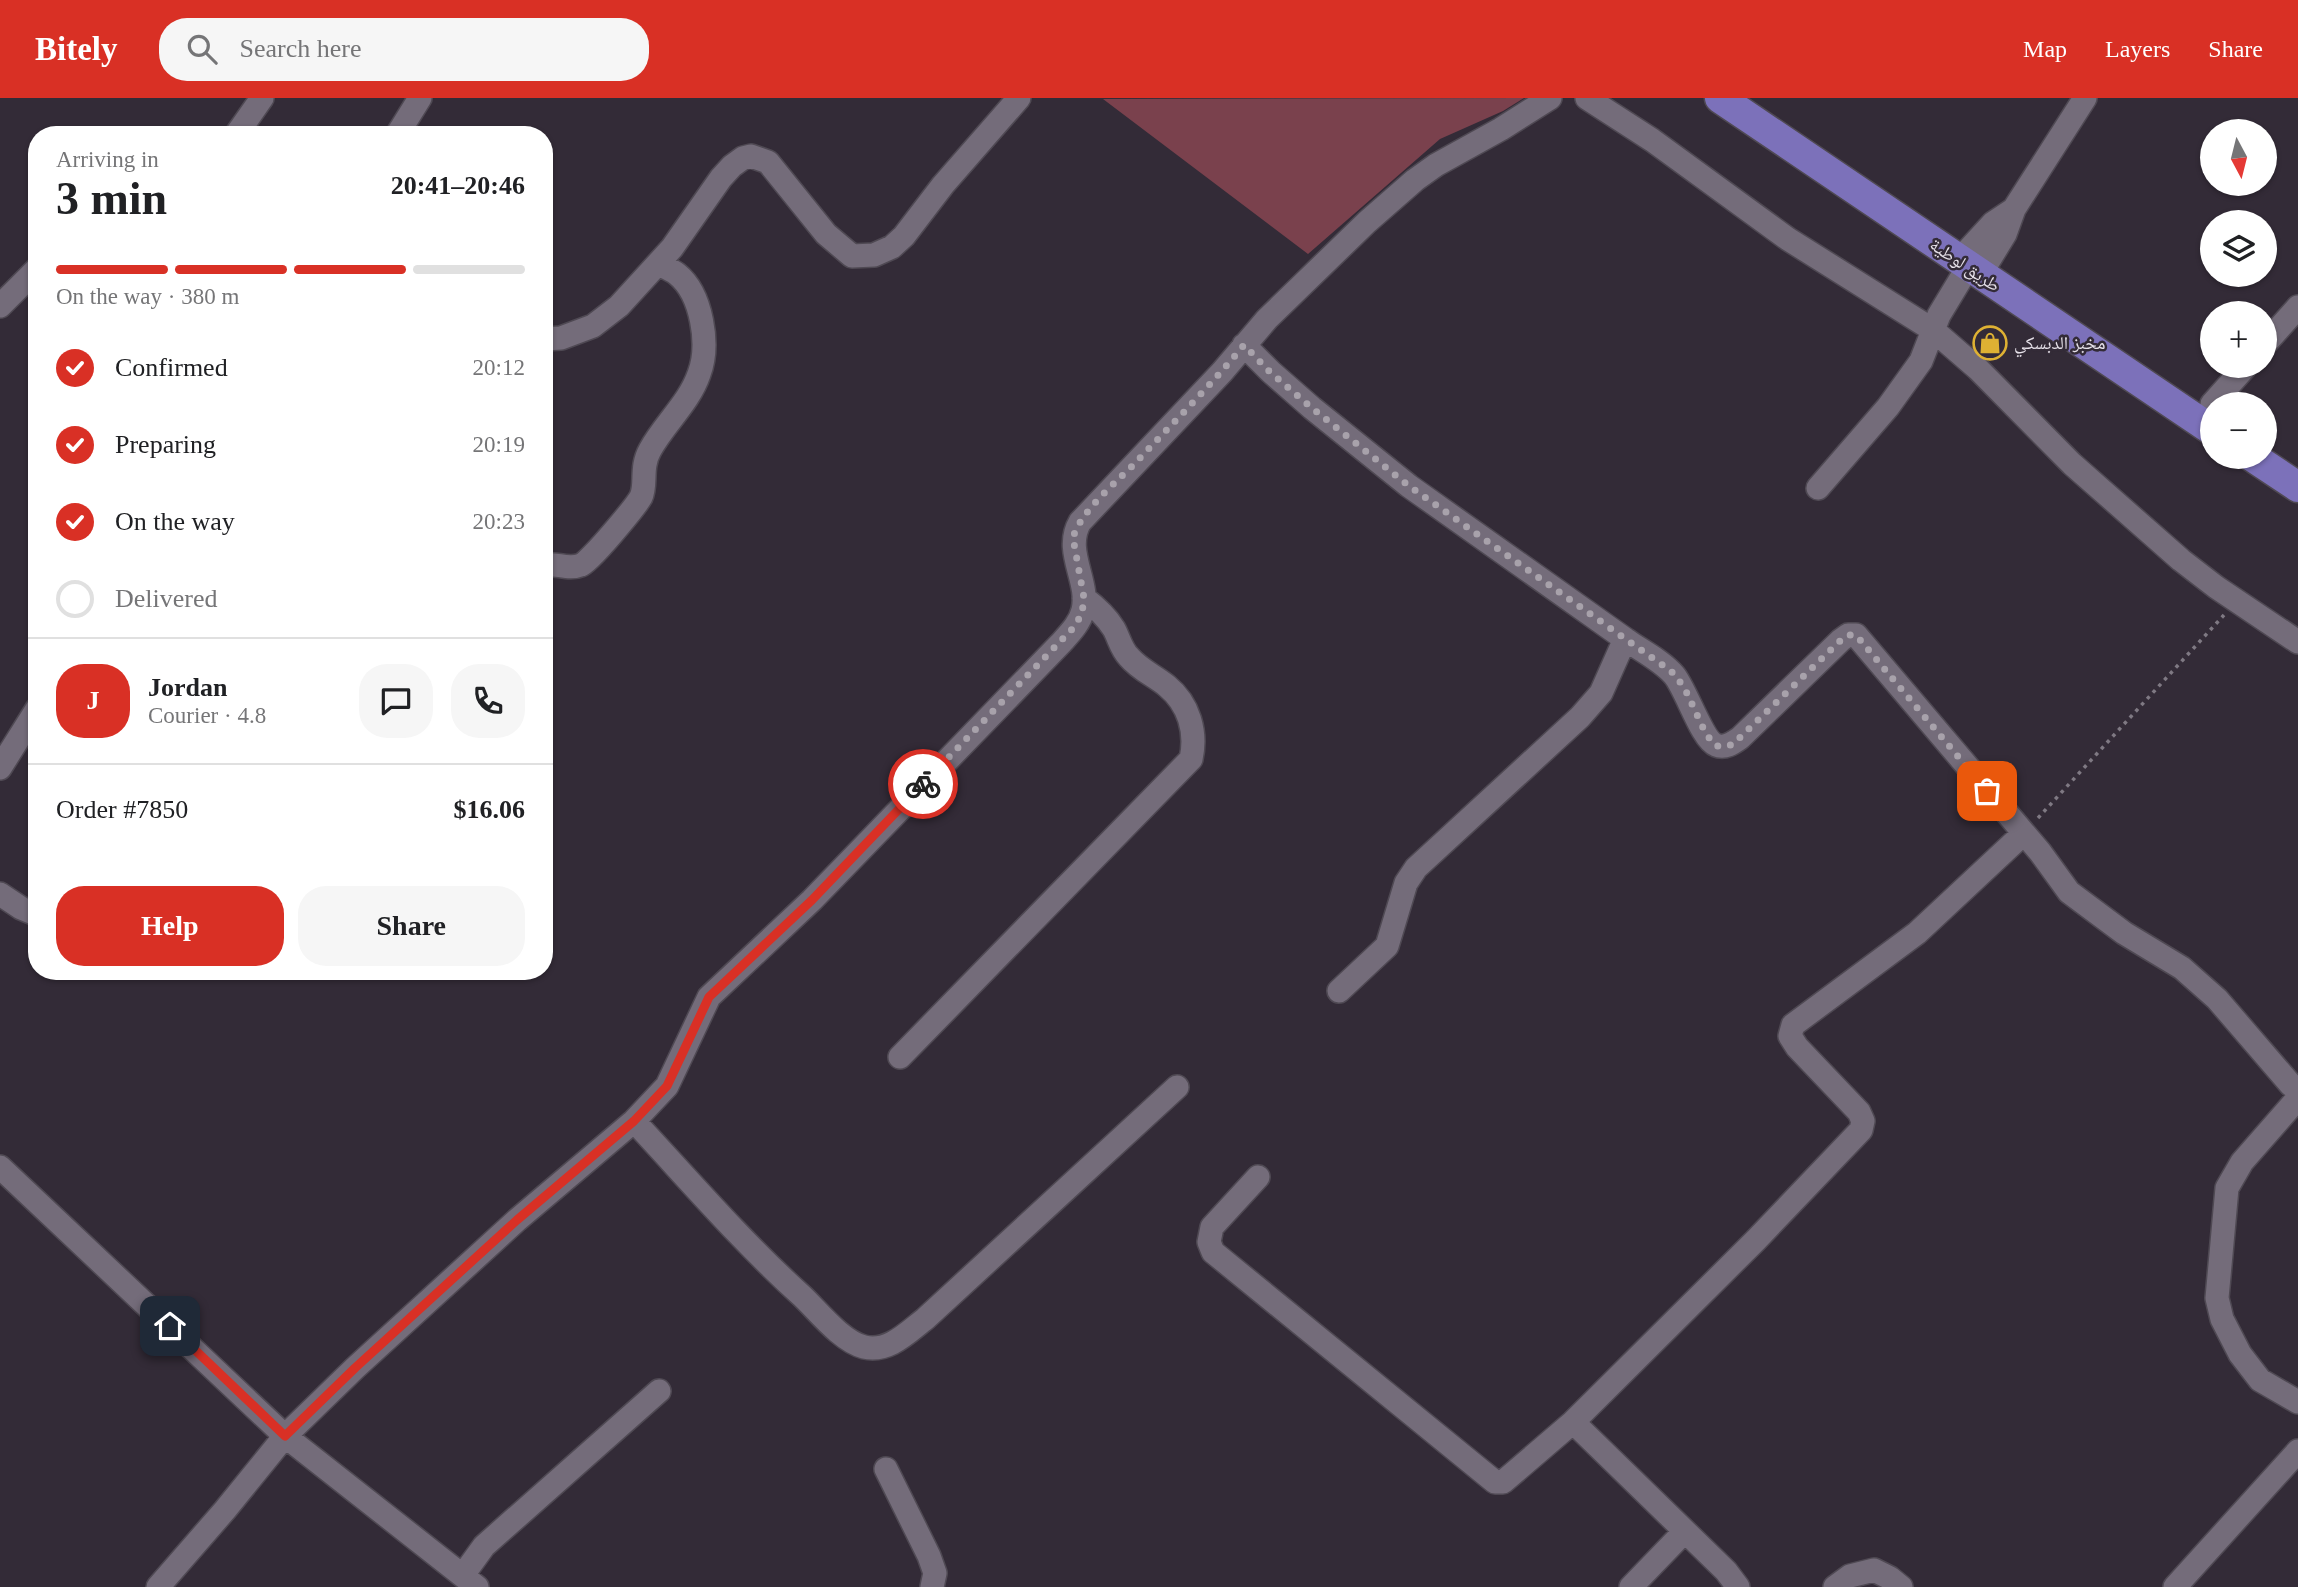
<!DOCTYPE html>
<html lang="en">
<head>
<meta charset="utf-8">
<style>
  body { margin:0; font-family:"Times New Roman","Noto Naskh Arabic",serif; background:#f6f6f6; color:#202124; height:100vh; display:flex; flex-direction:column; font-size:26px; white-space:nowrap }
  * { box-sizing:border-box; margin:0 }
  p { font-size:23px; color:#757577 }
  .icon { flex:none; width:38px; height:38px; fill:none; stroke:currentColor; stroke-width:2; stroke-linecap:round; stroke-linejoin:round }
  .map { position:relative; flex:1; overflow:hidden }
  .panel { position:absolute; left:28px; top:28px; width:525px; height:854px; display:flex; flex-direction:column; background:#fff; border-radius:28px; box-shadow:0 2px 5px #0004 }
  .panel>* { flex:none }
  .needle { width:46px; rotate:173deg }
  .buttons { position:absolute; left:2200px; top:21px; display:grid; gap:14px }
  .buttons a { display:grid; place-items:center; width:77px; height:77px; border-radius:50%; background:#fff; box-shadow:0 2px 5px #0004; font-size:35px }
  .pin { position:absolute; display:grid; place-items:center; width:60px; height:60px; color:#fff; margin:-30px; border-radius:14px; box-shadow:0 4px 10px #0006 }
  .courier { position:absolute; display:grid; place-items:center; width:70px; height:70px; margin:-35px; border:5px solid #d93025; border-radius:50%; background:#fff; color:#222; box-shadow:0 2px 9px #0007 }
  .summary em { font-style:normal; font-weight:800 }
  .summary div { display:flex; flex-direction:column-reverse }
  .summary { display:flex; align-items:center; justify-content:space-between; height:119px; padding:0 28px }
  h1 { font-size:46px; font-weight:800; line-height:52px }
  .bar { display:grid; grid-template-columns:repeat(4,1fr); gap:10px 7px; align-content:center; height:84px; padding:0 28px }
  .bar i { height:9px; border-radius:5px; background:#e0e0e0 }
  .bar .selected { background:#d93025 }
  .bar p { grid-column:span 4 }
  .line { display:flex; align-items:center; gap:18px; padding:0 28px; border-top:2px solid #e0e0e0 }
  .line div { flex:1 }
  .round { display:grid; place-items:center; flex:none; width:74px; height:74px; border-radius:28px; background:#f6f6f6 }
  ol { padding:0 28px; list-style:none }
  li { display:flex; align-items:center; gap:21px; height:77px }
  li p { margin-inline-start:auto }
  li .icon { padding:7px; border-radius:50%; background:#d93025; color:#fff; stroke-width:4 }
  li:last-child { color:#757577 }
  li i { width:38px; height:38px; border:4px solid #e0e0e0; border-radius:50% }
  .primary-button { display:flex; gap:14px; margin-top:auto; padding:14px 28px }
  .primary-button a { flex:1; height:80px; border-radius:28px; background:#d93025; color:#fff; font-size:28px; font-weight:800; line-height:80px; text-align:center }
  .primary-button a+a { background:#f6f6f6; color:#202124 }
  header { display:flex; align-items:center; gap:42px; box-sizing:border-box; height:98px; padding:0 35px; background:#d93025; color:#fff }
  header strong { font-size:33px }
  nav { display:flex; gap:38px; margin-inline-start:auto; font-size:24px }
  .search { width:490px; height:63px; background:#f6f6f6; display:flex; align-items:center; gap:18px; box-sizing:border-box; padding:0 24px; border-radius:28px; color:#757577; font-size:26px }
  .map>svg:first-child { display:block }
</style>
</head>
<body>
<header>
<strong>Bitely</strong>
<div class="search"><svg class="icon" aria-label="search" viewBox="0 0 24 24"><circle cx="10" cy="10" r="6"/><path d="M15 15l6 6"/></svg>Search here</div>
<nav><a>Map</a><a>Layers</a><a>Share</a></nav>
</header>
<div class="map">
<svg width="2298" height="1489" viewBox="0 0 2298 1489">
  <rect width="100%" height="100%" fill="#332b37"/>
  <!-- green -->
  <path fill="#7a414d" d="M1524 0 1503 13 1440 41 1308 156 1103 1Z"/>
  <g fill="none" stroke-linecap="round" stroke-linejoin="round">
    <defs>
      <path id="minor" d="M1587 0 1652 42 1788 141 1933 232 1978 271 2072 366 2181 462 2216 489 2298 544
        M236 37 262 0
        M397 37 420 0
        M1959 162 1993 125 2014 111
        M1980 177 2005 136 2014 111 2085 0
        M0 208 37 171
        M544 241 561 240 593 228 619 208 672 150 721 80 732 68 743 60 751 58 768 64 826 136 852 158 874 157 892 149 904 138 943 87 1019 0
        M1244 247 1271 274 1312 310 1409 388 1625 541 1601 595 1580 619 1416 770 1406 785 1387 848 1339 893
        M2264 247 2298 209
        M2212 306 2246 268
        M1818 390 1888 309 1921 263 1939 217 1968 169
        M544 467C556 465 569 472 581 467 590 464 636 408 641 399 647 386 640 370 650 352 664 326 689 305 699 276 710 247 702 196 677 176 672 172 664 169 658 166
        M1625 541C1640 552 1661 562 1674 577 1686 591 1702 642 1716 647 1725 651 1733 645 1740 640L1841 542 1848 537H1856L2040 754 2069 794 2124 835 2182 870 2217 901 2291 987 2298 991
        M0 670 37 611
        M0 796 21 810 33 815 37 814
        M900 959 1191 661C1197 634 1189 606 1167 588 1155 578 1140 572 1129 559 1121 551 1119 540 1114 531 1106 518 1096 509 1084 500
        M2298 1000 2242 1064 2227 1090 2217 1200 2222 1221 2240 1256 2260 1282 2298 1304
        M634 1023C689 1082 742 1144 802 1198 818 1213 841 1243 864 1249 888 1255 907 1235 925 1221L1177 989
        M0 1069 285 1338 477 1489
        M1258 1079 1212 1129 1209 1144 1213 1154 1495 1384H1503L1573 1324 1756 1142 1861 1032 1863 1023 1859 1014 1797 949 1790 938 1793 927 1917 835 2023 736
        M1573 1324 1726 1473 1738 1489
        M886 1371 929 1458 935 1475 932 1489
        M463 1477 484 1448 659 1293
        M158 1489 225 1412 285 1338 355 1270 517 1122 634 1023 667 988 709 899 812 802 1061 545C1070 535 1080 525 1083 512 1090 483 1063 453 1080 424L1222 274 1267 221 1367 124 1415 82 1436 67 1501 31 1550 0
        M1631 1489 1685 1433
        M1835 1489 1850 1478 1874 1472 1890 1480 1901 1489
        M2175 1489 2298 1353"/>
      <path id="major" d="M1720 0 2212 332
        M2253 359 2298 389"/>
    </defs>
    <!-- minor casing -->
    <use href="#minor" stroke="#4f4953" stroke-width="26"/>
    <!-- major casing -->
    <use href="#major" stroke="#4f4953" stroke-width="33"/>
    <!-- path -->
    <path stroke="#7f7983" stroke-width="3.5" stroke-dasharray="3.5 5" stroke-linecap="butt" d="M2038 720 2224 517"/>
    <!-- minor -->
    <use href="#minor" stroke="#746c7a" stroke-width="23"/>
    <!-- major -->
    <use href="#major" stroke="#7c71ba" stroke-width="30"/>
  </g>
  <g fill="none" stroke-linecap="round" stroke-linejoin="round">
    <!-- done -->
    <path stroke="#a8a2ab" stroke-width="7" stroke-dasharray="0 12.6" d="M923 686 1075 528 1082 515 1084 500 1073 440C1080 413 1119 382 1138 362 1174 324 1211 287 1244 247L1270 274 1312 310 1409 388 1671 573 1684 589 1706 636 1716 648 1732 647 1841 542 1848 537H1856L1987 693"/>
    <!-- route -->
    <path stroke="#d93025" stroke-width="9" d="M170 1228 285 1338 355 1270 517 1122 634 1023 667 988 709 899 812 802 923 686"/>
  </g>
  <!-- icons -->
  <defs>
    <symbol id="shop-ring" viewBox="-11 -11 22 22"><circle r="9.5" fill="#332b37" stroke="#deb133" stroke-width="1.5"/><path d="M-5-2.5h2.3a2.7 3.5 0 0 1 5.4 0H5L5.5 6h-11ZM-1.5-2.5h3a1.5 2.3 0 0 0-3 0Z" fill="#deb133"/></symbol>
  </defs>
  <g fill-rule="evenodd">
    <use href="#shop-ring" x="1971" y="226" width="38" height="38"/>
  </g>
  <g text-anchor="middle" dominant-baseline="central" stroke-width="5" stroke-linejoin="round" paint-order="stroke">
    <!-- street labels -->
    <g font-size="18" fill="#e7e2ea" stroke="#332b37">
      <text transform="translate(1965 167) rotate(34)">طريق لوطية</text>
    </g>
    <!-- poi labels -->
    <g font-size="18" fill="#e7e2ea" stroke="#332b37" text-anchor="start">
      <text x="2014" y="245">مخبز الدبسكي</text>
    </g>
  </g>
</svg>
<div class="buttons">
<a><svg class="needle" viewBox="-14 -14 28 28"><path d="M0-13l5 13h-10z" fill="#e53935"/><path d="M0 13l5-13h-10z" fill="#757577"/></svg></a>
<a><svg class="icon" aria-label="layers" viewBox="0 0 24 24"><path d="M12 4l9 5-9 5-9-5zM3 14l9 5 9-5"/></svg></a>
<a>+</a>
<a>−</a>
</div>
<div class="pin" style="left:1987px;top:693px;background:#ea580c"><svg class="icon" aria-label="bag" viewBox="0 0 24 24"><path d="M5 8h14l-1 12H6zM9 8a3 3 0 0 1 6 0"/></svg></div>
<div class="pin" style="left:170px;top:1228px;background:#1f2937"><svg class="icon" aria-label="home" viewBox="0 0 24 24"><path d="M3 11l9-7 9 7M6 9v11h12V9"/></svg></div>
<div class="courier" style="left:923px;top:686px"><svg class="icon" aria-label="bike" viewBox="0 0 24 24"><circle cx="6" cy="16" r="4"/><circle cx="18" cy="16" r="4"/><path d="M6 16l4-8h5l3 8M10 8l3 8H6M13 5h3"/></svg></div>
<section class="panel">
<div class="summary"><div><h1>3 min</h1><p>Arriving in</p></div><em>20:41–20:46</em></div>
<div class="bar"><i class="selected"></i><i class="selected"></i><i class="selected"></i><i></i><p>On the way · 380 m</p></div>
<ol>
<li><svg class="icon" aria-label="check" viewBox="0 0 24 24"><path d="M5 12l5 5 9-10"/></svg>Confirmed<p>20:12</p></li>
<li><svg class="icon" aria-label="check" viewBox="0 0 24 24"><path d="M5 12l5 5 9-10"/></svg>Preparing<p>20:19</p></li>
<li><svg class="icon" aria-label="check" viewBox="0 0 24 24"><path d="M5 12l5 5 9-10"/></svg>On the way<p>20:23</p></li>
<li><i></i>Delivered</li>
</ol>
<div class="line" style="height:126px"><b class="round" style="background:#d93025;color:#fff">J</b><div><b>Jordan</b><p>Courier · 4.8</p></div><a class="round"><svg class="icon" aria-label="chat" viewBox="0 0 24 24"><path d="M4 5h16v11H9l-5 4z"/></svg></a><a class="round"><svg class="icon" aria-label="phone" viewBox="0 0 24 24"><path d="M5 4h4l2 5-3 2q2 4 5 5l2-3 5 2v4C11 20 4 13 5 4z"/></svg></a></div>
<div class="line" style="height:91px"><div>Order #7850</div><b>$16.06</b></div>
<div class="primary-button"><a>Help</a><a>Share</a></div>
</section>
</div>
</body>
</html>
